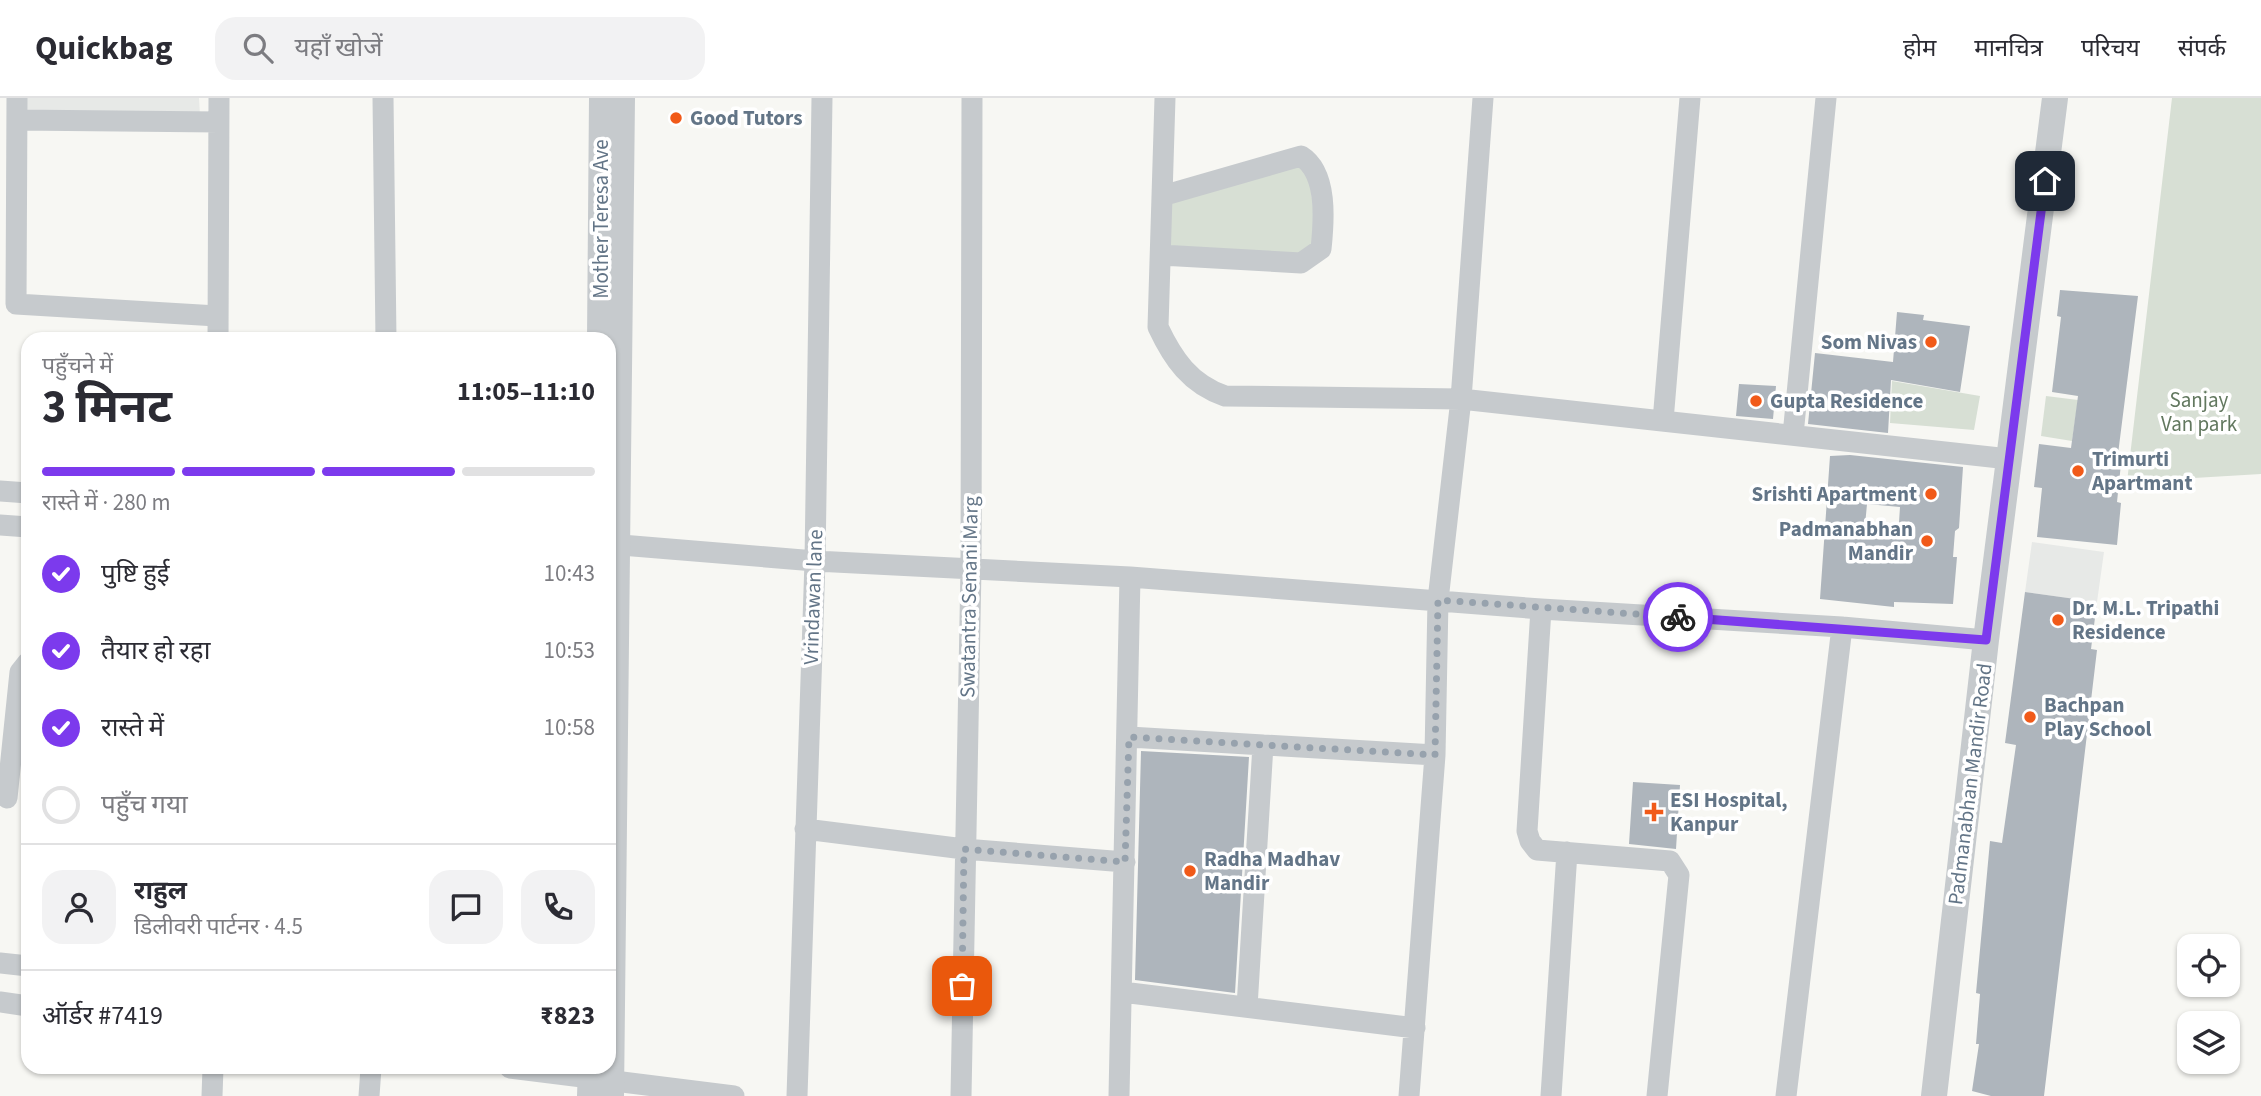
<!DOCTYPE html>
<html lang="hi">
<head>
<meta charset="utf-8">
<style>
  body { margin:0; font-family:"Source Sans 3","Noto Sans Devanagari",sans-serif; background:#f2f2f3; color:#2b2b33; height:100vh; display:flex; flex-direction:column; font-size:26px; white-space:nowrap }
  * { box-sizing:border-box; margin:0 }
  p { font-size:23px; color:#7c7c81 }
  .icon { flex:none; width:38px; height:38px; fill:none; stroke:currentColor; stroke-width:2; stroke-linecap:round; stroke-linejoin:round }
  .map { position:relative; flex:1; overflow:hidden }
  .sheet { position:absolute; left:21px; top:234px; width:595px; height:742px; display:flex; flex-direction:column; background:#fff; border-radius:21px; box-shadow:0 2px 5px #0004 }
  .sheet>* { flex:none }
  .tools { position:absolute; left:2177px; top:836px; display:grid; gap:14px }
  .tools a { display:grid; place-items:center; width:63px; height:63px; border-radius:14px; background:#fff; box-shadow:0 2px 5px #0004; font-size:35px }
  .pin { position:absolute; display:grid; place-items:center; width:60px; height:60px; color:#fff; margin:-30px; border-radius:14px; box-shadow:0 4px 10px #0006 }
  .courier { position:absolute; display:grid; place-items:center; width:70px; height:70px; margin:-35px; border:5px solid #7c3aed; border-radius:50%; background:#fff; color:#222; box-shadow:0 2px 9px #0007 }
  .headline em { font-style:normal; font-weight:700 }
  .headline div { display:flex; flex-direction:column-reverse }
  .headline { display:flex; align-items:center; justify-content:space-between; height:119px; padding:0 21px }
  h1 { font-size:46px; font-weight:700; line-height:52px }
  .bar { display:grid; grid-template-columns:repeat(4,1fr); gap:10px 7px; align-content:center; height:84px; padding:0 21px }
  .bar i { height:9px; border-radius:5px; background:#e1e1e2 }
  .bar .selected { background:#7c3aed }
  .bar p { grid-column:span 4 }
  .line { display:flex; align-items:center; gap:18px; padding:0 21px; border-top:2px solid #e1e1e2 }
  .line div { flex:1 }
  .round { display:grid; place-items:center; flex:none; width:74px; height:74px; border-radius:21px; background:#f2f2f3 }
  ol { padding:0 21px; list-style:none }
  li { display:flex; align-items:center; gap:21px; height:77px }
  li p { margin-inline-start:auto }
  li .icon { padding:7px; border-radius:50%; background:#7c3aed; color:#fff; stroke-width:4 }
  li:last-child { color:#7c7c81 }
  li i { width:38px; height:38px; border:4px solid #e1e1e2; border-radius:50% }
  header { display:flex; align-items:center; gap:42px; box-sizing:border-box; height:98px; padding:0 35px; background:#fff; border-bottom:2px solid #e1e1e2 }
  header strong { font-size:33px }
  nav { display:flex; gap:38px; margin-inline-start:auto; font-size:24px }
  .search { width:490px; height:63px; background:#f2f2f3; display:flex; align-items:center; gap:18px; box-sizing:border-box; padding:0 24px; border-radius:21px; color:#7c7c81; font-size:26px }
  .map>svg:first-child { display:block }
</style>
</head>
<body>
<header>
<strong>Quickbag</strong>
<div class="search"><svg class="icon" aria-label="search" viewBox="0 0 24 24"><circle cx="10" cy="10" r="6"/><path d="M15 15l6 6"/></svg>यहाँ खोजें</div>
<nav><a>होम</a><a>मानचित्र</a><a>परिचय</a><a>संपर्क</a></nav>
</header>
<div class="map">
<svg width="2261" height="998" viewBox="0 0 2261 998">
  <rect width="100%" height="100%" fill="#f7f7f3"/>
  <!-- built -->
  <path fill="#e7e9e7" d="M24 0H199L200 18 24 16Z
    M2032 444 2104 454 2097 504 2025 494Z"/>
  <!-- green -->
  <path fill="#d7dfd4" d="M2172 0H2261V376L2127 384Z
    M1307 64 1318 145 1299 162 1163 154 1165 99Z
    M1892 283 1980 298 1974 332 1890 325Z
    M2046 298 2078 302 2072 343 2041 338Z"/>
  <!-- building -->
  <path fill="#aeb5bc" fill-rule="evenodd" d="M2060 192 2138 198 2118 356H2122L2117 404 2121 405 2117 447 2037 439 2042 390 2034 389 2039 346 2071 350 2078 298 2052 294 2061 219 2057 218Z
    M1897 214 1924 217 1923 222 1970 228 1960 294 1891 282 1888 335 1808 326 1815 255 1893 264Z
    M1739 286 1776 288 1773 321 1736 318Z
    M1850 357 1963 369 1959 430 1955 433 1953 459H1957L1953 506 1894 504V509L1820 501 1830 358ZM1867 406 1900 409 1898 440 1864 438Z
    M2025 494 2097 504 2091 551 2097 552 2044 998H1991L1972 993 1979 946H1976L1980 896 1976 895 1990 743 2002 745 2016 647 2005 645Z
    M1141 653 1249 659 1235 895 1135 882Z
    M1633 684 1680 687 1676 751 1629 746Z"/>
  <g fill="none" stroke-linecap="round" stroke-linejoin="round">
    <!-- minor -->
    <path stroke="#c6cacd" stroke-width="21" d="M17 0 16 206 217 218
      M383 0 386 242
      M1165 0 1158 229C1173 261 1190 286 1225 298L1461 301 2009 361
      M17 22 219 24
      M1161 157 1301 165 1321 151C1324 123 1328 75 1301 58L1162 98
      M218 242 219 0
      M1663 323 1690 0
      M1793 337 1826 0
      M0 393 28 395
      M0 427 28 429
      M609 446 815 463 1130 479 1541 511 1842 529 1986 542
      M1541 511 1527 733 1530 743 1537 752 1670 763 1679 777 1657 998
      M1129 639 1435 657
      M7 700 20 574 28 564
      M805 731 964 751 1125 764
      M0 865 28 868
      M1122 894 1415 930
      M0 904 28 908
      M1247 909 1263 647
      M510 970 734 998
      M212 998 213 970
      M369 998 371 970
      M797 998 815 463 822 0
      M961 998 971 470 972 0
      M1119 998 1130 479
      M1409 998 1435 657 1438 502 1461 301 1483 0
      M1551 998 1567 754
      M1786 998 1842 529"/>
    <!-- tertiary -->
    <path stroke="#c6cacd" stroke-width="26" d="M600 242 602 0
      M590 998 591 970
      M611 998 622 0
      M1934 998 1986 542 2055 0"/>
  </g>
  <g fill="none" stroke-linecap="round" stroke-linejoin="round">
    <!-- done -->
    <path stroke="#97a2ad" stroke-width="7" stroke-dasharray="0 12.6" d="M962 888 964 751 1125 764 1129 639 1435 657 1438 502 1678 519"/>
    <!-- route -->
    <path stroke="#7c3aed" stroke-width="9" d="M1678 519 1986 542 2045 83"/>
  </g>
  <!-- markers -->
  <g fill="#f15a19" stroke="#fff" stroke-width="2.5">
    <circle cx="676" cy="20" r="7"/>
    <circle cx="1931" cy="244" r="7"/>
    <circle cx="1756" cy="303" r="7"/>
    <circle cx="2078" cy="373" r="7"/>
    <circle cx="1931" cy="396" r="7"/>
    <circle cx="1927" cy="443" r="7"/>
    <circle cx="2058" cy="522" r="7"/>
    <circle cx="2030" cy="619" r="7"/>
    <path d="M1650.5 703.5h7v7h7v7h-7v7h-7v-7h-7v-7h7z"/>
    <circle cx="1190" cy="773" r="7"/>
  </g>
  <g text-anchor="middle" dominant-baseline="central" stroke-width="7" stroke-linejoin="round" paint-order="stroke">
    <!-- poi labels -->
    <g font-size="21" font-weight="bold" fill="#637587" stroke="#fff" text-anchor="start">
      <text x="690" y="20">Good Tutors</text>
      <text x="1917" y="244" text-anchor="end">Som Nivas</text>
      <text x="1770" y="303">Gupta Residence</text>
      <text x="2092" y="361">Trimurti<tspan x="2092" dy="24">Apartmant</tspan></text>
      <text x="1917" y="396" text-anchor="end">Srishti Apartment</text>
      <text x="1913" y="431" text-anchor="end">Padmanabhan<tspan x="1913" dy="24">Mandir</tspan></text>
      <text x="2072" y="510">Dr. M.L. Tripathi<tspan x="2072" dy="24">Residence</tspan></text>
      <text x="2044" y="607">Bachpan<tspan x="2044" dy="24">Play School</tspan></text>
      <text x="1670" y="702">ESI Hospital,<tspan x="1670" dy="24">Kanpur</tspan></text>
      <text x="1204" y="761">Radha Madhav<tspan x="1204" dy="24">Mandir</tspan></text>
    </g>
    <!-- street labels -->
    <g font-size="21" fill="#637587" stroke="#fff">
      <text transform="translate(601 121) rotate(-90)">Mother Teresa Ave</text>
      <text transform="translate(813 499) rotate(-88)">Vrindawan lane</text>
      <text transform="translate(969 499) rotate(-89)">Swatantra Senani Marg</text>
      <text transform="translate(1970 686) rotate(-83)">Padmanabhan Mandir Road</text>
    </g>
    <!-- park labels -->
    <g font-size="21" fill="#62785f" stroke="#fff">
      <text x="2199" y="302">Sanjay<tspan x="2199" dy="24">Van park</tspan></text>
    </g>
  </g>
</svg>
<div class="tools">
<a><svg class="icon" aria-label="locate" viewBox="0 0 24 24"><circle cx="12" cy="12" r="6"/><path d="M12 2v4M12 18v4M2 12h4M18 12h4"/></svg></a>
<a><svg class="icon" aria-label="layers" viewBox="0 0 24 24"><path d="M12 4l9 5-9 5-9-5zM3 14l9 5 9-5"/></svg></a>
</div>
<div class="pin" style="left:962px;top:888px;background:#ea580c"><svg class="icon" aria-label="bag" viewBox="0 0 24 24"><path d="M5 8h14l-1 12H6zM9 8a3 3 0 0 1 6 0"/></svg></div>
<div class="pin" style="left:2045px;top:83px;background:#1f2937"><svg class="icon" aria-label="home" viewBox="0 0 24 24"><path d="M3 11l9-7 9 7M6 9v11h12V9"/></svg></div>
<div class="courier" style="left:1678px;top:519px"><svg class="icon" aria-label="bike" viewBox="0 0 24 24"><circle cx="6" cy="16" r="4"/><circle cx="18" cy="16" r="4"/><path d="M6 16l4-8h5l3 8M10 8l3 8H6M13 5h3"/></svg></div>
<section class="sheet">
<div class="headline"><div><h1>3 मिनट</h1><p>पहुँचने में</p></div><em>11:05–11:10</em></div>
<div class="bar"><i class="selected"></i><i class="selected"></i><i class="selected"></i><i></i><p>रास्ते में · 280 m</p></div>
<ol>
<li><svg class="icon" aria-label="check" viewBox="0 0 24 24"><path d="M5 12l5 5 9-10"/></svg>पुष्टि हुई<p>10:43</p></li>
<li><svg class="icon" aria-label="check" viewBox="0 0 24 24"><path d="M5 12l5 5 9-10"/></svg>तैयार हो रहा<p>10:53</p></li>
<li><svg class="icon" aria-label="check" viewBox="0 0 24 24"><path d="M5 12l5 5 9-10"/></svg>रास्ते में<p>10:58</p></li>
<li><i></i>पहुँच गया</li>
</ol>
<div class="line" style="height:126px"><a class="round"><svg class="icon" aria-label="person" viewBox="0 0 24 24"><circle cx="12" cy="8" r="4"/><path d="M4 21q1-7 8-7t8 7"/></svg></a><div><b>राहुल</b><p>डिलीवरी पार्टनर · 4.5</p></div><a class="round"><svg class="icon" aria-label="chat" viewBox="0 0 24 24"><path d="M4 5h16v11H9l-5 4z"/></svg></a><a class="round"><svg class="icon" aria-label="phone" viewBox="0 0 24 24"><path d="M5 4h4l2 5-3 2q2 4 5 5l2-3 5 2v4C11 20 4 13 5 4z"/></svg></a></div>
<div class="line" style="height:91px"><div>ऑर्डर #7419</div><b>₹823</b></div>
</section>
</div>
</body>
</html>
